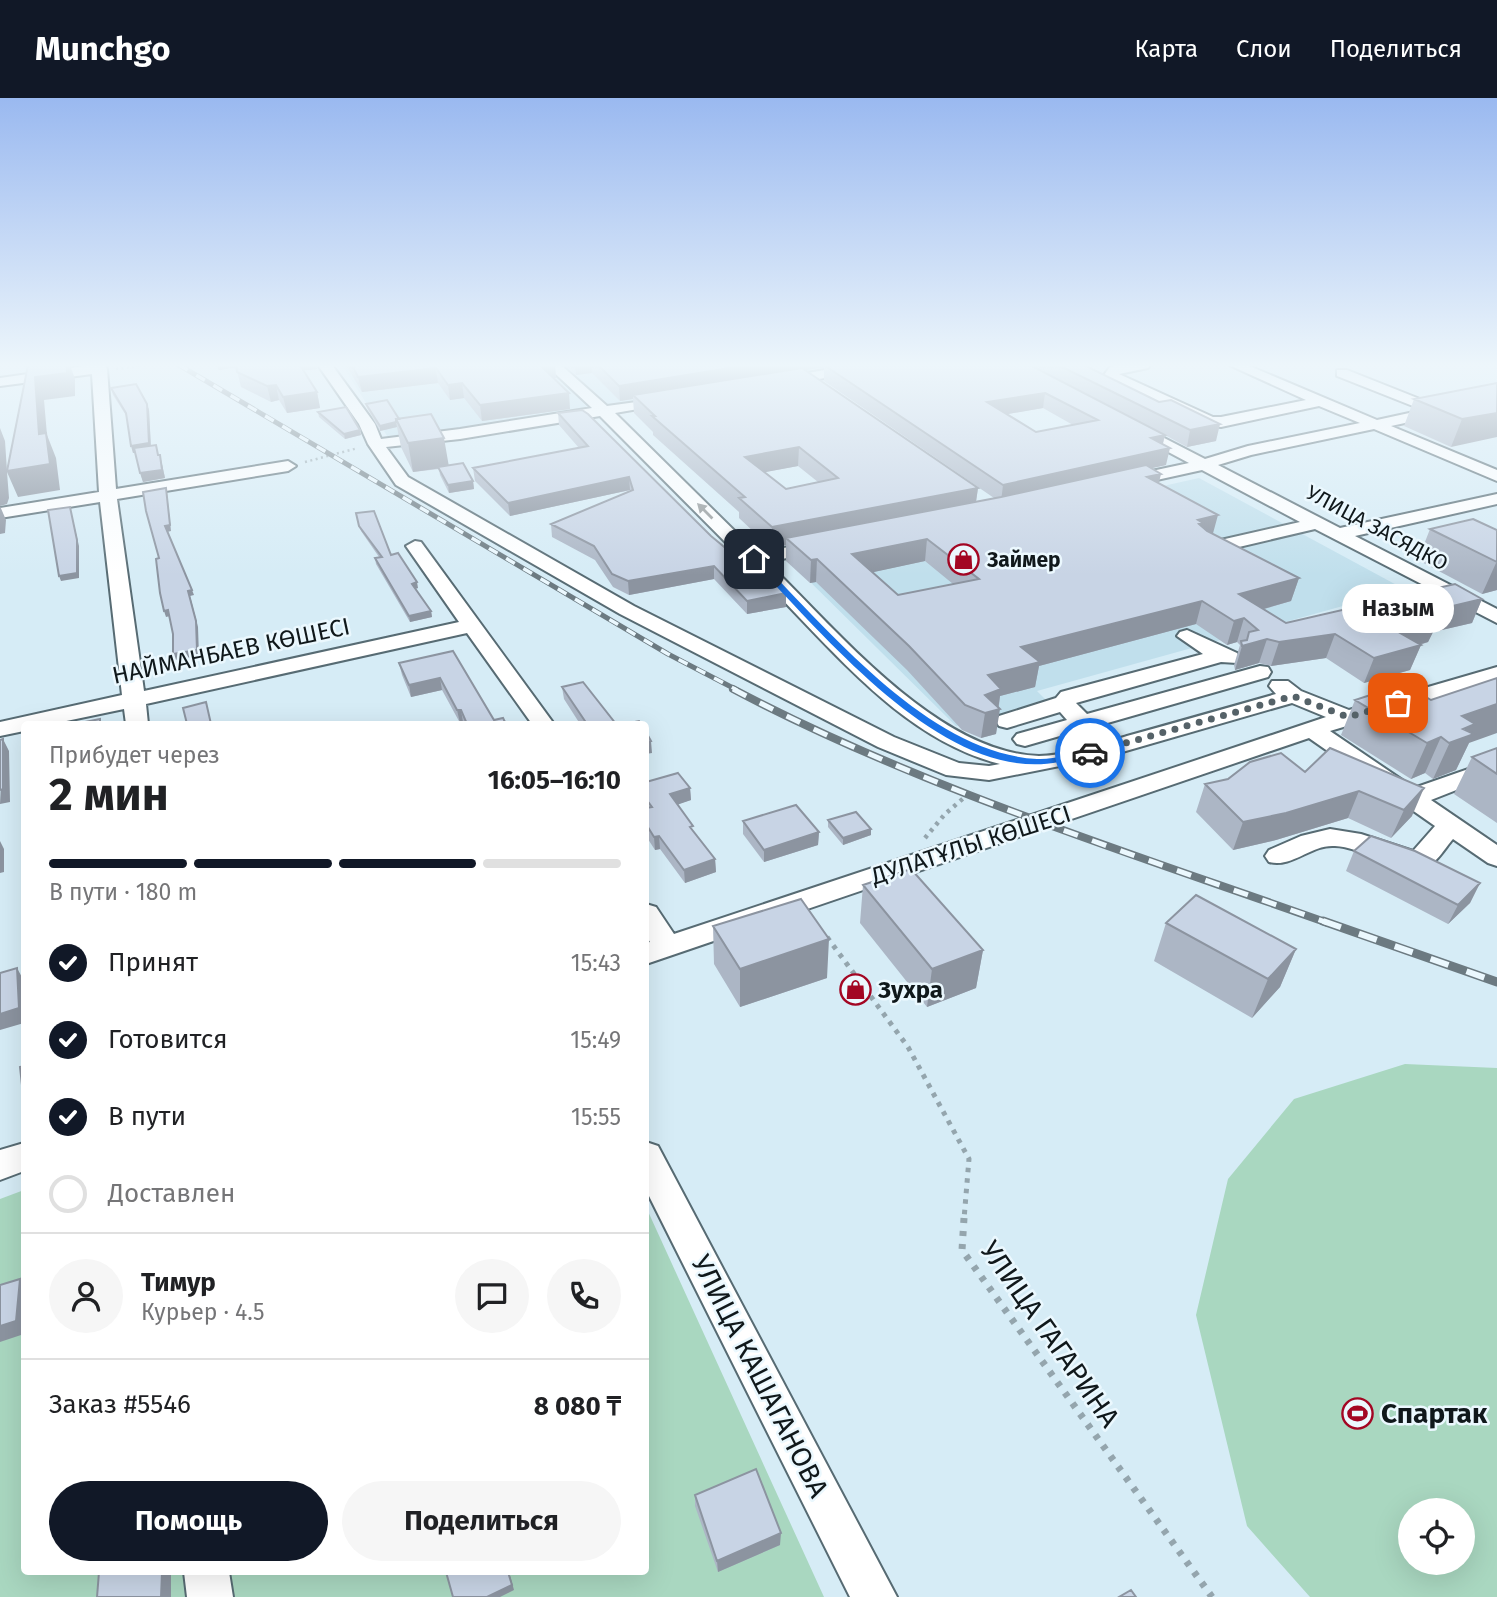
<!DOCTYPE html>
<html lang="ru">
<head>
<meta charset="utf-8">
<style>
  body { margin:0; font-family:"Fira Sans",sans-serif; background:#f6f6f6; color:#202124; height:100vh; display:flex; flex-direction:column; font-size:26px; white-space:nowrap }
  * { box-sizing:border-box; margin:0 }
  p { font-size:23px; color:#757577 }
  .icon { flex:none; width:38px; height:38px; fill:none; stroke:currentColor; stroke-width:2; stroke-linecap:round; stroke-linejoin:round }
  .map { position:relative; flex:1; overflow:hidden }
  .details { position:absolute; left:21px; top:623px; width:628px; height:854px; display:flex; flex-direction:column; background:#fff; border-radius:7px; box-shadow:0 7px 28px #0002 }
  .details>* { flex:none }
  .fabs { position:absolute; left:1398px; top:1400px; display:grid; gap:14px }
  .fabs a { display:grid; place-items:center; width:77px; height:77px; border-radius:50%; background:#fff; box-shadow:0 7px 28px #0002; font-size:35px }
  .pin { position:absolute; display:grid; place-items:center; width:60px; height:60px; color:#fff; margin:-30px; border-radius:14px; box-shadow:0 4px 10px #0006 }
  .courier { position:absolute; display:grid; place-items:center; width:70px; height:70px; margin:-35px; border:5px solid #1a73e8; border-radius:50%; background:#fff; color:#222; box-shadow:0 2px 9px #0007 }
  .bubble { position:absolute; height:49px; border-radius:24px; background:#fff; box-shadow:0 7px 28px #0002; font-size:23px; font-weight:700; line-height:49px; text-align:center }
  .headline em { font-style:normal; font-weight:700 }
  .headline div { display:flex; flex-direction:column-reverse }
  .headline { display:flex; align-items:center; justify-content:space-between; height:119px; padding:0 28px }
  h1 { font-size:46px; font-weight:700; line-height:52px }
  .bar { display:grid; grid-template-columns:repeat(4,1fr); gap:10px 7px; align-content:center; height:84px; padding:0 28px }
  .bar i { height:9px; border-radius:5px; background:#e0e0e0 }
  .bar .selected { background:#111827 }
  .bar p { grid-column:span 4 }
  .line { display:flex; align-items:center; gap:18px; padding:0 28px; border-top:2px solid #e0e0e0 }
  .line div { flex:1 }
  .round { display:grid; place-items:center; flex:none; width:74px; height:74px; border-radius:37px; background:#f6f6f6 }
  ol { padding:0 28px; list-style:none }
  li { display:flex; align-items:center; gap:21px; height:77px }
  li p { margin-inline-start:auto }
  li .icon { padding:7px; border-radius:50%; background:#111827; color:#fff; stroke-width:4 }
  li:last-child { color:#757577 }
  li i { width:38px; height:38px; border:4px solid #e0e0e0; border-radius:50% }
  .action { display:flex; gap:14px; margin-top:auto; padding:14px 28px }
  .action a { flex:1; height:80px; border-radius:42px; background:#111827; color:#fff; font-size:28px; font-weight:700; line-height:80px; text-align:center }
  .action a+a { background:#f6f6f6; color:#202124 }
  header { display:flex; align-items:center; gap:42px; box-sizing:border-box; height:98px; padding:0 35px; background:#111827; color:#fff }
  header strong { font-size:33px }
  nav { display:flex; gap:38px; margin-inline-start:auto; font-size:24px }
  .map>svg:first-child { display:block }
</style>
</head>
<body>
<header>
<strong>Munchgo</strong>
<nav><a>Карта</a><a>Слои</a><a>Поделиться</a></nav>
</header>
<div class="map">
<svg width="1497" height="1499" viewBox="0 0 1497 1499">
  <rect width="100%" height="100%" fill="#d6ecf6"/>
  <!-- built -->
  <path fill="#c0dfec" d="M342 267H861L391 344Z
    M1199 380 1404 491 1037 593 1049 605 956 628 796 470Z"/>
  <!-- green -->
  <path fill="#a9d7c0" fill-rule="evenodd" d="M1405 966 1497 970V1499H1310L1247 1428 1196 1217 1228 1081 1294 1001ZM1410 1412H1463V1465H1410Z
    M24 1092V1474H646V1109L824 1499H0V1101Z"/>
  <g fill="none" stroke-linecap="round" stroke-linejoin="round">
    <defs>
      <path id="minor" d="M91 267H105L107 271 116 391 288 363 296 368 288 373 117 401 144 593 459 524 406 448 415 443 421 444 554 626H532L467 535 146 606 148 626H126L124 611 52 626H24V633L0 638V624L122 597 100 404 0 420V410L99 394 92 276 0 288V280Z
        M318 267H332L375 326 381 341 460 331 592 310 546 267H561L607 308 673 299 675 302 673 305 615 315 757 455 821 443 827 444 830 448 827 452 767 464C836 531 937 655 1039 658 1065 658 1103 645 1127 638 1177 624 1227 610 1276 596L1269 588 1272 583H1288L1301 593 1349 612 1497 569V583L1330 633 1414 690 1497 661V676L1431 702 1497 747V768L1488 765 1453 741C1445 750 1435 768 1423 770 1392 775 1364 749 1335 748 1311 746 1293 770 1269 764L1265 758 1269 752 1301 738 1330 731 1361 736 1413 753 1435 728 1309 640 646 866V845L650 844 646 838V806L656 809 674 836 1326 619 1292 605 1105 659 989 682 946 677 878 649 620 516 396 387 368 346 359 326ZM600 318C656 374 712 431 768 487 836 555 903 641 1000 666L989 668 959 665 894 639 634 508 408 379 386 349 460 341Z
        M854 267H884L877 271 778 288 771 284 778 280Z
        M1150 267 1148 270 1119 276 1213 319H1221L1306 302 1229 267H1247L1377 322 1423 312 1337 278V272H1347L1440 309 1497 297V305L1391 328 1497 372V383L1374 331 1251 357 1218 367 1340 430 1497 396V406L1355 438 1497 511V525L1315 431 1209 456 1203 454 1200 450 1203 446 1300 424 1202 372 1125 389 1119 388 1117 384 1119 380 1189 365 1127 332 1124 329 1127 326H1137L1205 361 1248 348 1360 325 1319 308 1221 329 1210 328 1104 277 1110 269 1115 268Z
        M1187 532 1237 555 1240 560 1237 565 1221 564 1076 605 1087 616 1260 568 1268 569 1271 574 1268 579 1097 628 1102 634 1098 639C1089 641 1083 641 1077 633L1025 648 1017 646 1013 641 1017 636 1067 622 1060 614 1007 630 999 628 996 623 999 618 1056 600 1061 594 1203 556 1177 538 1180 534Z
        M646 1044 658 1048 897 1499H850L646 1092Z
        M24 1045V1073L0 1082V1052Z
        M184 1474H229L233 1499H187Z"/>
    </defs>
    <!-- minor casing -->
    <use href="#minor" stroke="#576b73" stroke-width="4"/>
    <!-- path-far3 -->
    <path stroke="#94a5ad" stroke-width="2.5" stroke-dasharray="2 3.5" stroke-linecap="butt" d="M116 271 147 267
      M305 364 358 350"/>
    <!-- path-far2 -->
    <path stroke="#94a5ad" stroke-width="4.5" stroke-dasharray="3.5 5" stroke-linecap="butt" d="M925 740 945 716 973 692"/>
    <!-- path-far1 -->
    <path stroke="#94a5ad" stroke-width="5" stroke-dasharray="4.5 6" stroke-linecap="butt" d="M827 839 908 949 969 1061 964 1121"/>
    <!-- path -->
    <path stroke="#94a5ad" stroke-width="7" stroke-dasharray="5 8" stroke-linecap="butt" d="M964 1120 962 1152 1212 1499"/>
    <!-- minor -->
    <use href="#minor" fill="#fff" fill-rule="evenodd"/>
    <defs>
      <path id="rail-far2" d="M179 267 668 556 737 592"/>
      <path id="rail-far1" d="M733 591C921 690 1128 754 1328 825"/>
      <path id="rail" d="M1323 823 1497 884"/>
    </defs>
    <!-- rail-far2 casing -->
    <use href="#rail-far2" stroke="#6c7a81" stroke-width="5"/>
    <!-- rail-far1 casing -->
    <use href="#rail-far1" stroke="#6c7a81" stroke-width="8"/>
    <!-- rail casing -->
    <use href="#rail" stroke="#6c7a81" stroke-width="9"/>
    <!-- rail-far2 -->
    <use href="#rail-far2" stroke="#ebf8fe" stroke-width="3.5" stroke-dasharray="10" stroke-linecap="butt"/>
    <!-- rail-far1 -->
    <use href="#rail-far1" stroke="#ebf8fe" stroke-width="5" stroke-dasharray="15" stroke-linecap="butt"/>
    <!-- rail -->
    <use href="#rail" stroke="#ebf8fe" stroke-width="6" stroke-dasharray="19" stroke-linecap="butt"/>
  </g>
  <!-- wall -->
  <path fill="#acb6c5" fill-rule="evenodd" d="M217 267 317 271 303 272 317 294 320 310 287 315 279 302 271 304 241 289 236 269 219 272Z
    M335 267H555L556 280H554L570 311 482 323 464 300 450 302 438 285 362 294 346 267 336 268Z
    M565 267H1084L1216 343 1187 349 1165 337 1163 346 1166 367 1151 370 1159 385 1213 436 1299 480 1291 503 1264 511 1286 525 1482 501 1472 525 1433 534 1428 544 1420 547H1421L1410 572 1364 585 1326 560 1271 568 1259 565 1235 572 1234 567 1240 547 1237 544 1227 547 1196 526 1039 568 1035 589 1000 598 996 636 981 640 962 632 907 572 816 484 810 485 786 463V447L771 450 739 420V414L653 337V334L634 315 633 301 620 303 592 275 576 277ZM824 269V283L994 400 976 404 978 390 806 272ZM1043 310 1073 327 1036 334 1007 316ZM798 368 818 384 786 391 765 374ZM925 463 953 486 898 497 873 474Z
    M1497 285 1451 349 1404 328 1414 301Z
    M111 290 147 306 149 312 151 348 159 357 162 366 165 380 143 384 135 355H133L127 319 113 297Z
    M366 306 399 321 449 368 473 383 474 391 449 395 440 377 439 371 413 374 401 349 397 329 380 333 367 310Z
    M318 314 360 332 361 337 345 341 319 319Z
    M558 315 711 438 786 509 747 516 714 481 629 497 613 489 595 462 552 439 551 426 630 394V392L510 418 475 383 473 370 579 350 559 327Z
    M356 415 418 490 416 491 431 513 432 519 410 524 376 466 375 460 379 459 361 433Z
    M1430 431 1497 432V492L1482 496 1418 462Z
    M453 553 494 622 506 626H464L463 624 460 625 442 592 411 599 402 577 399 565Z
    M562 589 616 626H580L564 601Z
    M1355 602 1469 645 1456 672 1433 681 1425 675 1411 681 1341 637Z
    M1330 650 1412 718 1391 740 1348 720 1276 742 1233 752 1196 714 1205 686 1305 674Z
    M1497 650V725L1454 696 1472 659Z
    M646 684 690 690 691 702 678 706 693 733 715 761 716 774 685 785 660 751 655 752 646 738Z
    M828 722 871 731V737L843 747 828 729Z
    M743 723 819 734 818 747 764 764 743 736Z
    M1354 753 1480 785 1470 805 1448 826 1346 773Z
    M863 787 983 852 976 890 927 909 860 825Z
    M1166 825 1296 851 1280 889 1252 920 1154 863Z
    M713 828 827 880 740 909 714 866Z
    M695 1397 780 1447 718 1474 695 1408Z"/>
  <!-- shaded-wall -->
  <path fill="#8c94a0" d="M67 267H70L75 281V298L44 302 47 337 56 360 60 392 18 399 7 374 9 400 7 406 0 408V330L5 343 7 373 39 336 35 279Z
    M217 267H237L238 269 219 272Z
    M297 267H316L317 271 298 273Z
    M540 267H555L556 280 542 282Z
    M575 267H592V275L576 277Z
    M748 267H839H824V269L636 300 633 297V301L620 303 619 288Z
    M436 270 438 285 362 294 358 279Z
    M462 285 464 300 450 302 448 287Z
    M276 287 279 302 271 304 267 288Z
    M317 294 320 310 287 315 283 299Z
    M569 295 570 311 482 323 480 307Z
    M1045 295 1043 310 985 320 987 304Z
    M147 306 149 312 151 352 133 355 131 348Z
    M1497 315V339L1451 349 1462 321Z
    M396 324 397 329 380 333V328Z
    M1220 326 1216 343 1187 349 1190 332Z
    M360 332 361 337 345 341 344 336Z
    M1165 337 1161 352 1170 350 1166 367 1001 404 1003 387 1151 340Z
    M444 340 449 369 413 374 408 345Z
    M799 349 798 368 745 378V359Z
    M160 357 165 380 143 384 140 375Z
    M1161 376 1156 397 1147 379Z
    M629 379 630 392 510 418 508 405Z
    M473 383 474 391 449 395 448 387Z
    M166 390 167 395 171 433 167 434 165 428Z
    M978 390 975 410 786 440V447L771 450 772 429Z
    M0 408 6 422 5 435 0 436Z
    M70 409 79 448V480L61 483 59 478Z
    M1218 417 1212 439 1193 449 1198 422Z
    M927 441 925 463 851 479 852 456Z
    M817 461 816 484 810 485 811 462Z
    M1497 464V492L1482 496 1496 465Z
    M714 468V481L629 497 628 483Z
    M1299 480 1291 503 1232 520 1239 496Z
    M417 484 418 490 413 491 412 486Z
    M192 492 194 497 190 498 198 529 199 558 175 562 173 556 188 493Z
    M786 495V509L747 516V503Z
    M1482 501 1472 525 1433 534 1428 544 1385 556 1395 532 1427 514Z
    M1202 503 1196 526 1039 568 1035 589 1000 598 998 612 1000 611 996 636 981 640 985 615 982 614 988 577 1021 549Z
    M168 512 170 518 166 519 164 513Z
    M431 513 432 519 410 524 409 518Z
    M1244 520 1237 544 1227 547 1234 523Z
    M1335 536 1326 560 1271 568 1279 544Z
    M1267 541 1259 565 1235 572 1242 548Z
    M1421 547 1410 572 1364 585 1374 560Z
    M440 580 442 592 411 599 409 587Z
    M1497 606V635L1469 645 1456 672 1433 681 1462 618Z
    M457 612H461L463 624 460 625Z
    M1441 639 1425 675 1411 681 1427 645Z
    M3 641 9 653 10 704 0 706Z
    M651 643 652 655 646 656V644Z
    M690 690 691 702 671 709 670 696Z
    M1424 690 1412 718 1391 740 1404 712Z
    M1359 693 1348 720 1276 742 1233 752 1243 724Z
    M871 731V737L843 747V740Z
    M819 734 818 747 764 764V752Z
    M659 738 660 751 655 752 654 739Z
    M0 743 4 751V774L0 775Z
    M715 761 716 774 685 785 684 772Z
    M1480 785 1470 805 1448 826 1458 807Z
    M829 841 827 880 740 909V871Z
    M1296 851 1280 889 1252 920 1268 881Z
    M983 852 976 890 927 909 932 871Z
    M17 870 24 883V925L0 932V916Z
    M20 1181 24 1187V1236L0 1244V1228Z
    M781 1435 780 1447 718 1474 717 1463Z
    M162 1474H171V1499H161Z
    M509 1474 514 1492 500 1499H487Z"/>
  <!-- building -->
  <path fill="#c8d4e5" stroke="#8c94a0" stroke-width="2" fill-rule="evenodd" d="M28 267H67V275L35 279 39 336 46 335 50 366 7 373Z
    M236 267H300L317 294 283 299 276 287 267 288 237 274Z
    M352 267H541H540L569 295 480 307 462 285 448 287 436 270 358 279Z
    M598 267H748L619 288Z
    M824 267H1030L1165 337 1151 340 1170 350 1003 387ZM1045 295 1098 322 1036 334 987 304Z
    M1058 267H1084L1159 304 1171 302 1220 326 1190 332Z
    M802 270 978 390 772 429 739 400 745 399 652 318H655L633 297ZM799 349 838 380 786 391 745 359Z
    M1497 285V315L1462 321 1414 301Z
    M136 286 147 306 149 345 131 348 126 315 111 290Z
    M387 302 399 321H396V324L380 328 366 306Z
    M346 309 360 332 344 336 318 314Z
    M582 312 588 316 711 438 746 467 756 465 786 495 747 503 714 468 628 483 612 476 594 448 551 426 633 392 629 379 508 405 473 370 588 348 558 315Z
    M431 316 444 340 408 345 396 321Z
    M156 347 158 357H160L162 372 140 375 134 350Z
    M463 365 473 383 448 387 438 369Z
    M1146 367 1161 376 1147 379 1218 417 1198 422 1203 425 1199 426 1207 433 1299 480 1239 496 1286 525 1455 486 1482 501 1427 514 1438 520 1395 532 1421 547 1374 560 1335 536 1279 544 1267 541 1242 548 1241 543 1247 542 1249 534 1258 532 1244 520 1234 523 1202 503 1021 549 1040 564 988 577 1001 591 985 597 1000 611 985 615 965 607 909 548 817 461 811 462 786 440 1001 399ZM927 441 979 481 898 497 852 456Z
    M166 390 170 427 165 428 192 492 188 493 196 523 197 552 173 556V536L168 512 164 513 160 495 156 461 159 460 146 413 143 394Z
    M70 409 77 442V475L59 478 48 412Z
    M374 413 391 457 398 455 417 484 412 486 431 513 409 518 375 460 382 459 359 428 356 415Z
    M1473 421 1497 432V464L1430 431Z
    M453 553 494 622 503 620 506 626H467L461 612H457L440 580 409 587 399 565Z
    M1497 580V606L1462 618 1475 626 1463 631 1474 636 1449 645 1441 639 1427 645 1355 602 1404 586 1431 602Z
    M583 584 616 626H587L562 589Z
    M206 604 211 626H187L183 610Z
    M100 621V626H75Z
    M639 623 641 626H625Z
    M646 634 651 643 646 644Z
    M3 641V691L0 692V642Z
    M1330 650 1424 690 1404 712 1359 693 1286 715 1243 724 1205 686 1228 681 1250 664 1281 655 1305 674Z
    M1497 650V676L1472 659Z
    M678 675 690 690 670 696 693 728 690 729 715 761 684 772 659 738 654 739 646 726V710L652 709 646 701V684Z
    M796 707 819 734 764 752 743 723Z
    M856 714 871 731 843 740 828 722Z
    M1371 738 1415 753 1480 785 1458 807 1354 753Z
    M911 771 983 852 932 871 863 787Z
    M1196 797 1296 851 1268 881 1166 825Z
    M801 801 829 841 740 871 713 828Z
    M17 870 19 910 0 916V875Z
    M24 968V996H23L20 969Z
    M20 1181 16 1223 0 1228V1187Z
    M756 1371 781 1435 717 1463 695 1397Z
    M99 1474H162L161 1499H97Z
    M446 1474H508L512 1487 487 1499H453Z
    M1131 1492 1136 1499H1119Z"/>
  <!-- one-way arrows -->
  <defs><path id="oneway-solid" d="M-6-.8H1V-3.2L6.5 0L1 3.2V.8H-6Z" transform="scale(1.75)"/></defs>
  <use fill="#939798" href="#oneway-solid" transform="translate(705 413) rotate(-135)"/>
  <!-- sky -->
  <linearGradient id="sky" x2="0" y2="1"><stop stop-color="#9ab9f0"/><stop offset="0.56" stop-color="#edf6fb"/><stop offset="1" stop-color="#edf6fb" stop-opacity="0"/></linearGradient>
  <rect width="1497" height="477" fill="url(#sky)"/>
  <!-- route -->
  <path fill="#1a73e8" d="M751 459H756C829 532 928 655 1037 661 1054 662 1073 655 1090 652L1095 655C1086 661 1071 662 1059 664 944 687 824 536 751 462Z"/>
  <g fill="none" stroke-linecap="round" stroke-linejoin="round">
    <!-- done -->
    <path stroke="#556268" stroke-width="7" stroke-dasharray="0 12.6" d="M1090 655 1293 598 1348 619 1398 605"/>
  </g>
  <!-- icons -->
  <defs>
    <symbol id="shop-ring" viewBox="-11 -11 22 22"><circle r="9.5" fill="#ebf8fe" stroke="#a30623" stroke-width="1.5"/><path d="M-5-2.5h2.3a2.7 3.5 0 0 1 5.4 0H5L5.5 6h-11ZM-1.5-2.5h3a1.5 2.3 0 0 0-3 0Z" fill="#a30623"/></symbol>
    <symbol id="stadium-ring" viewBox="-11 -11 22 22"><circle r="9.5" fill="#ebf8fe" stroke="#a30623" stroke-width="1.5"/><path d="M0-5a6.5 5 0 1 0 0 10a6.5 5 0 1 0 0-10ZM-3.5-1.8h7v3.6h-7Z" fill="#a30623"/></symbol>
  </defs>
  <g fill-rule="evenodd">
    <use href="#shop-ring" x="946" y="444" width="35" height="35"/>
    <use href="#shop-ring" x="838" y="874" width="35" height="35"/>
    <use href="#stadium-ring" x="1340" y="1298" width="35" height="35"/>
  </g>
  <g text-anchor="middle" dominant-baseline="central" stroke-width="5" stroke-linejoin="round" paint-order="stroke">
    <!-- far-street labels -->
    <g font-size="21" fill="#10181b" stroke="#ebf8fe">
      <text transform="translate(1377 430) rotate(28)">УЛИЦА ЗАСЯДКО</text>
    </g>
    <!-- far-poi labels -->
    <g font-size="21" font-weight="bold" fill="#10181b" stroke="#ebf8fe" text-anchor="start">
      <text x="987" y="462">Займер</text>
    </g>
    <!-- street labels -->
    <g font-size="24" fill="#10181b" stroke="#ebf8fe">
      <text transform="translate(231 553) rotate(-12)">НАЙМАНБАЕВ КӨШЕСІ</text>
      <text transform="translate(971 747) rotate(-18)">ДУЛАТҰЛЫ КӨШЕСІ</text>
    </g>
    <!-- poi labels -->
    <g font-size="24" font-weight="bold" fill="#10181b" stroke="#ebf8fe" text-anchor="start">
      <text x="878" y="892">Зухра</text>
    </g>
    <!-- near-street labels -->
    <g font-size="28" fill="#10181b" stroke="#ebf8fe">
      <text transform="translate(1050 1236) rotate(55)">УЛИЦА ГАГАРИНА</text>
      <text transform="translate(760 1278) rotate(63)">УЛИЦА КАШАГАНОВА</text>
    </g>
    <!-- near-poi labels -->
    <g font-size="28" font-weight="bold" fill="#10181b" stroke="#ebf8fe" text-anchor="start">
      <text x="1381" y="1315">Спартак</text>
    </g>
  </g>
</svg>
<div class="fabs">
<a><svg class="icon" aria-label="locate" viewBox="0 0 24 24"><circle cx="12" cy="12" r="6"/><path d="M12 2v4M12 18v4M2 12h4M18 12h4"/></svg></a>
</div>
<div class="pin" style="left:1398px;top:605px;background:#ea580c"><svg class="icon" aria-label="bag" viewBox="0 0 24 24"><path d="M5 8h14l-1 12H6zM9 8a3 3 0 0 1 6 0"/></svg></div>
<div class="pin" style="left:754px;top:461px;background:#1f2937"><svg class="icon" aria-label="home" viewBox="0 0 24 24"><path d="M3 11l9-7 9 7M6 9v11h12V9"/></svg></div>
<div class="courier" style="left:1090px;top:655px"><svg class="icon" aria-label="car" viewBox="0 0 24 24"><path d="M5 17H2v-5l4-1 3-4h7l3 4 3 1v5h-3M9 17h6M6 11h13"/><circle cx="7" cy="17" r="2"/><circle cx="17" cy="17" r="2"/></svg></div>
<div class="bubble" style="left:1342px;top:486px;width:112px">Назым</div>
<section class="details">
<div class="headline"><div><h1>2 мин</h1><p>Прибудет через</p></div><em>16:05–16:10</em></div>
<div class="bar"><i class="selected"></i><i class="selected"></i><i class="selected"></i><i></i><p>В пути · 180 m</p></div>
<ol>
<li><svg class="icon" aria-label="check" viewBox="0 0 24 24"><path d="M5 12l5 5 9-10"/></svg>Принят<p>15:43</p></li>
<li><svg class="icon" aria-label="check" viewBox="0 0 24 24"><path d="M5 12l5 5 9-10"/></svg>Готовится<p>15:49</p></li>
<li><svg class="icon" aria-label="check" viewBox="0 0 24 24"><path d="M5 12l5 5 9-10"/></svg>В пути<p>15:55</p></li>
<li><i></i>Доставлен</li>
</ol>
<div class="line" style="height:126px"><a class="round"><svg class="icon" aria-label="person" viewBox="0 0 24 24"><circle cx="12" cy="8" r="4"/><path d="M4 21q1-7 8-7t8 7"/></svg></a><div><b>Тимур</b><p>Курьер · 4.5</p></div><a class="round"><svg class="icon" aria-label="chat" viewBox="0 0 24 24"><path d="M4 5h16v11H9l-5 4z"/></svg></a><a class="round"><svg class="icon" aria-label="phone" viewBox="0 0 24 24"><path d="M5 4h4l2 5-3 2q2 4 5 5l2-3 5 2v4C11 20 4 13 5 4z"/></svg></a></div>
<div class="line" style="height:91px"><div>Заказ #5546</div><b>8 080 ₸</b></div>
<div class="action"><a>Помощь</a><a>Поделиться</a></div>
</section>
</div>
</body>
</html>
